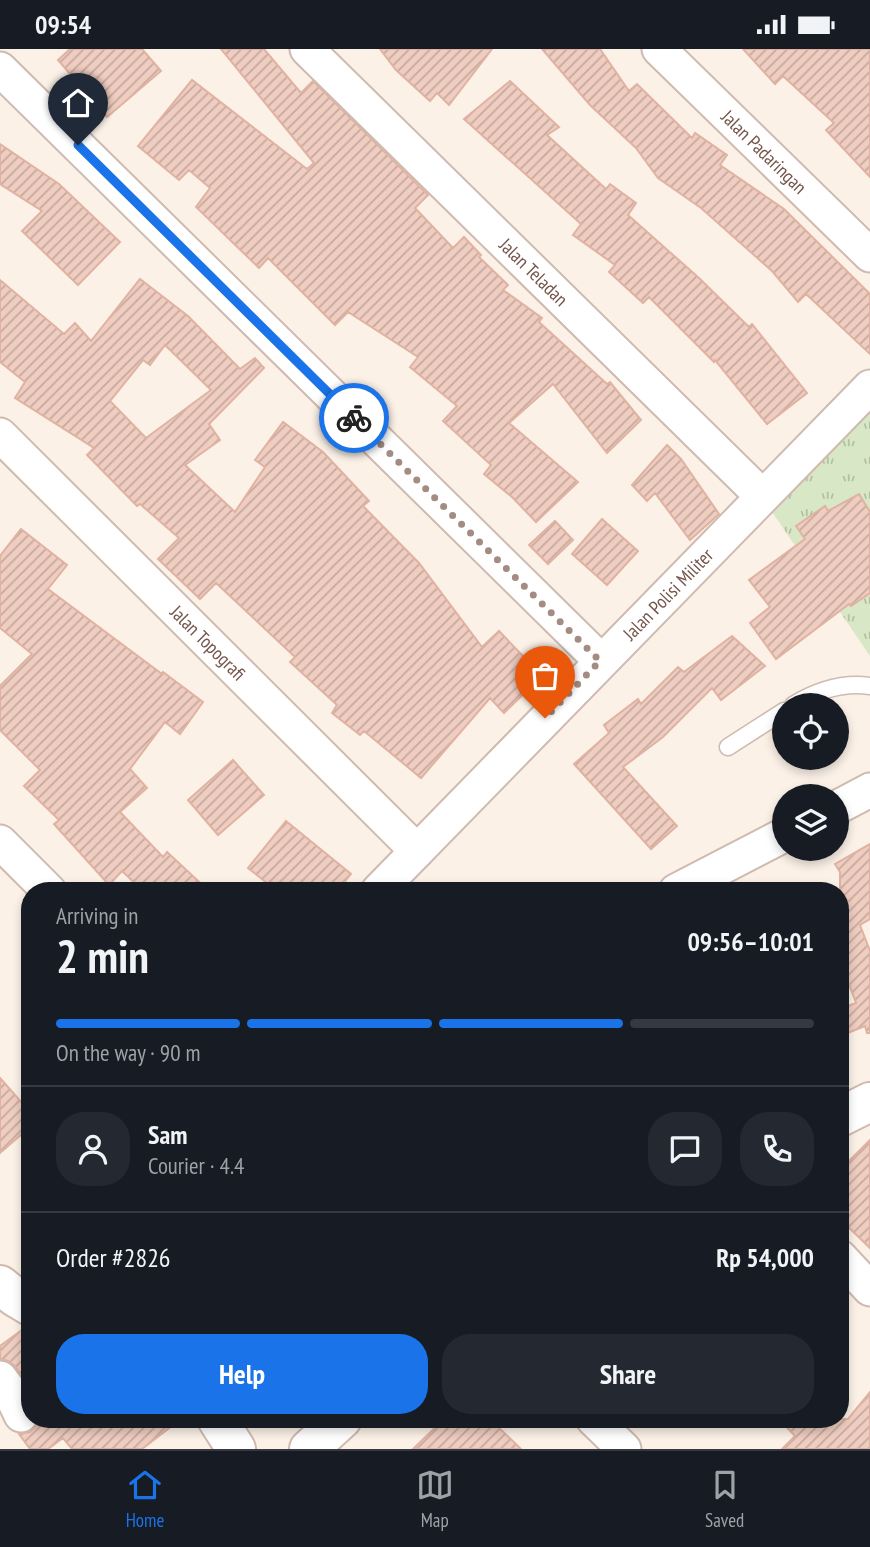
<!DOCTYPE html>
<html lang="en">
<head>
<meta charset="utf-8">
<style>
  body { margin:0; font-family:"PT Sans Narrow",sans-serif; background:#242831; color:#f1f3f6; height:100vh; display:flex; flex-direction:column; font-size:26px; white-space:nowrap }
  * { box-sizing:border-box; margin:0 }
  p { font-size:23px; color:#9ea1a6 }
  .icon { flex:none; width:38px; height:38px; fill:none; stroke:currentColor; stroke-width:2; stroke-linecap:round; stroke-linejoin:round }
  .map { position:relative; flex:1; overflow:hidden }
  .sheet { position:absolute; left:21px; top:833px; width:828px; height:546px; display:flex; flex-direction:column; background:#171b24; border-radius:28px; box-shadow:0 4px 10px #0003 }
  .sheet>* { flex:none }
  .tools { position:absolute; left:772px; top:644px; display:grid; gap:14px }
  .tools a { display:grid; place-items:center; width:77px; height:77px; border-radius:50%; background:#171b24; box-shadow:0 4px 10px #0003; font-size:35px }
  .pin { position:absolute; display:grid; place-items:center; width:60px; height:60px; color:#fff; margin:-72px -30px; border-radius:50% 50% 50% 0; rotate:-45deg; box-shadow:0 0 7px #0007 }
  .pin .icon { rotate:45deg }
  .courier { position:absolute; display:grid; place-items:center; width:70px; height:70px; margin:-35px; border:5px solid #1a73e8; border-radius:50%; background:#fff; color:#222; box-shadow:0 2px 9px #0007 }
  .headline em { font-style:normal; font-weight:700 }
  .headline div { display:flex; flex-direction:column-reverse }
  .headline { display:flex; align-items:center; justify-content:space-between; height:119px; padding:0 35px }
  h1 { font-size:46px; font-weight:700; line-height:52px }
  .bar { display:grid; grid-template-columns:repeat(4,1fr); gap:10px 7px; align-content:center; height:84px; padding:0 35px }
  .bar i { height:9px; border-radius:5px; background:#363941 }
  .bar .active { background:#1a73e8 }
  .bar p { grid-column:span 4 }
  .line { display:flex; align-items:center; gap:18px; padding:0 35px; border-top:2px solid #363941 }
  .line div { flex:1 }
  .round { display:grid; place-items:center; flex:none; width:74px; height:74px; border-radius:28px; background:#242831 }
  .action { display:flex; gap:14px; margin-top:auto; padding:14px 35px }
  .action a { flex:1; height:80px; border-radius:28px; background:#1a73e8; color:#fff; font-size:28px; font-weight:700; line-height:80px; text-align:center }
  .action a+a { background:#242831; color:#f1f3f6 }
  .status { display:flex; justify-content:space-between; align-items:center; height:49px; padding:0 35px; background:#171b24; direction:ltr }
  .status svg { height:19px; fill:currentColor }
  .tab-bar { display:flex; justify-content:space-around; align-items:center; height:98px; border-top:2px solid #363941; background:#171b24; font-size:19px; color:#9ea1a6 }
  .tab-bar a { display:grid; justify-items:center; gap:4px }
  .tab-bar .active { color:#1a73e8 }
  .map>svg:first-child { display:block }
</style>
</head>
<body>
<div class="status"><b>09:54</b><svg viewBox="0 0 49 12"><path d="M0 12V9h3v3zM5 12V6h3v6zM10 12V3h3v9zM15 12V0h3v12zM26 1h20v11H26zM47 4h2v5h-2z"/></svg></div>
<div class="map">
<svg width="870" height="1400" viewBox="0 0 870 1400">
  <defs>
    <pattern id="park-tufts" width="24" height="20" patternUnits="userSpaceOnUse" patternTransform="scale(1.75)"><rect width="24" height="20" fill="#d8e8c6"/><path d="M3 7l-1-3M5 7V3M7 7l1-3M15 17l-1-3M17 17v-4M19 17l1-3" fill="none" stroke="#b4bfa3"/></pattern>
    <pattern id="building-hatch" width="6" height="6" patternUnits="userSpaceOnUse" patternTransform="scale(1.75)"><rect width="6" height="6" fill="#efcdc0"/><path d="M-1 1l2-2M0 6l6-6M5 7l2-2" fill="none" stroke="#c6a99e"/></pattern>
  </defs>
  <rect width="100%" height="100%" fill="#fbf1e7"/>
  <!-- park -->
  <path fill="url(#park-tufts)" d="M870 345V607L766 454Z"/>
  <!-- building -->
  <path fill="url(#building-hatch)" stroke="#e1b2a1" stroke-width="2" fill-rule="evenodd" d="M70 0H142L161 22 107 68 58 11Z
    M221 0H264L301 44 313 32 428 146 415 159 453 199 464 188 481 206 479 208 508 236 503 241 542 269 539 273 607 335 610 333 641 371 607 404 553 335 509 374 578 433 536 473 512 448 484 425 491 416 443 372 457 357 410 318 418 308 348 263 335 276 268 209 259 219 196 158 210 139 189 121 179 131 138 97 192 31 307 120 314 114Z
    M380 0H492L449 56 437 44 430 52 396 21Z
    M542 0H600L629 42 637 35 692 89 695 84 727 106 720 116 784 160 870 245V305L806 245 798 253 772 222 701 159 658 129 636 99 590 56Z
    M743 0H870V128L826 81 834 74 783 27 775 35Z
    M510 32 559 78 547 86 606 140 610 135 636 154 628 166 699 229 749 278 752 275 807 344 767 375 715 311 714 313 649 248 643 254 609 223 615 216 573 186 581 175 464 70Z
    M0 95 59 135 120 193 78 236 22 182 42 162 0 135Z
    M140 230 188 267 240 320 255 309 264 319 209 375 220 391 185 416 235 463 265 418 255 411 283 373 323 403 369 452 363 457 419 514 482 598 499 582 542 627 504 664 490 649 421 729 364 682 360 686 332 664 337 656 290 613 295 608 216 534 200 550 158 510 179 489 140 455 137 457 87 406 94 399 15 349 25 333 0 313V231L64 285 75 274 91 292ZM165 296 211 341 146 389 110 352 143 311 150 316Z
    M667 396 681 410 719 465 690 491 655 444 647 452 632 436Z
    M859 445 870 463V544L851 557 849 555 776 610 750 574 770 558 749 531 805 490 796 477 825 457 828 462Z
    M602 470 638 502 607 536 572 505Z
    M555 472 573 491 548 515 529 496Z
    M21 480 67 516 48 540 162 625 163 623 203 653 180 685 165 673 130 720 147 739 120 763 163 808 167 803 209 842H143L122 822 109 836 54 775 59 771 24 737 40 721 0 681V637L32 605 0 579V507Z
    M732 587 765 617 721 651 712 639 663 688 623 718 677 777 651 800 574 715 609 684 604 676 638 650 641 655 678 618 684 623Z
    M233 711 264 746 218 786 188 751Z
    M286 772 351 825 337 842H277L248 819Z
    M870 795V870L860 876 870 902V984H867L865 977 840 987V960L856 954 840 911V823L835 815Z
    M0 1029 30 1063V1078L0 1104Z
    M870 1091V1199L840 1170V1121Z
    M26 1278 30 1279V1340L15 1317 8 1312 0 1310V1297Z
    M870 1343V1400H782L795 1387 779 1370H848Z
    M39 1370H181L142 1400H72L63 1389 48 1400H30L19 1385 30 1383 36 1377Z
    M444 1370H490L521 1400H413Z"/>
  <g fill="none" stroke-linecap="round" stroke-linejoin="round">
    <defs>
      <path id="lane" d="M793 656C816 642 843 633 870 637
        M728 698 784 662"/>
      <g id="street">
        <path id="s1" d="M307 0 762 447"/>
        <path id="s2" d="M659 0 870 206"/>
        <path d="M0 20 601 612"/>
        <path id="s3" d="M0 386 417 802"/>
        <path d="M836 759 870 741"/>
        <path d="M0 793 49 842"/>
        <path id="s4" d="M378 842 870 338"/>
        <path d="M676 842 784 786"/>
        <path d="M840 1208 870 1240"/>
        <path d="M0 1329 9 1341 21 1366"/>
        <path d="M593 1370 624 1400"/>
      </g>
      <path id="secondary" d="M840 1068 870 1053
        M0 1236 15 1248 30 1257
        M217 1370 236 1400
        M309 1400 342 1370"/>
    </defs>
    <!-- lane casing -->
    <use href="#lane" stroke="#cfbab0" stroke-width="19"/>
    <!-- street casing -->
    <use href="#street" stroke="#cfbab0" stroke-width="37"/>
    <!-- secondary casing -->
    <use href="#secondary" stroke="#d1b9ae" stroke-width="42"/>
    <!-- lane -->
    <use href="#lane" stroke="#fff" stroke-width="16"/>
    <!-- street -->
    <use href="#street" stroke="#fff" stroke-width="33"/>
    <!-- secondary -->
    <use href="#secondary" stroke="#fff" stroke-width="38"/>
  </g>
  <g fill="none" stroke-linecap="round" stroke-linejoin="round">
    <!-- done -->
    <path stroke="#a38c82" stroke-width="7" stroke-dasharray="0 12.6" d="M354 369 600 612 545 669"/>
    <!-- route -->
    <path stroke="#1a73e8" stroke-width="9" d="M78 96 354 369"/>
  </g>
  <g text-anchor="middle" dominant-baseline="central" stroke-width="5" stroke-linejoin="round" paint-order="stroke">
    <!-- street labels -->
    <g font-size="19" fill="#74564c" stroke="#fef5ed">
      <text stroke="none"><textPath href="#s2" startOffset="147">Jalan Padaringan</textPath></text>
      <text stroke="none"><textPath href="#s1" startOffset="318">Jalan Teladan</textPath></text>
      <text stroke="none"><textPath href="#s4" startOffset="415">Jalan Polisi Militer</textPath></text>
      <text stroke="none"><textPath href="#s3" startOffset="294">Jalan Topografi</textPath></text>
    </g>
  </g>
</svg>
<div class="tools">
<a><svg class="icon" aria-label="locate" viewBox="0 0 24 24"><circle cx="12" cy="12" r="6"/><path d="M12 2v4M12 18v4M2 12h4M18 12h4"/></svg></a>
<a><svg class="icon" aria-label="layers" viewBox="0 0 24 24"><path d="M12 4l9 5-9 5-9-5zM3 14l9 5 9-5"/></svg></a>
</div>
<div class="pin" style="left:545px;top:669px;background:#ea580c"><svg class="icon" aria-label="bag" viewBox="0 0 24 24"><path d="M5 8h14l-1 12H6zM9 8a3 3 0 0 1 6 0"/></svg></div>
<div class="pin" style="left:78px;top:96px;background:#1f2937"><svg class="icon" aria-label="home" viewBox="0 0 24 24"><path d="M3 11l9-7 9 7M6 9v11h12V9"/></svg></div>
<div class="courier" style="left:354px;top:369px"><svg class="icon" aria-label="bike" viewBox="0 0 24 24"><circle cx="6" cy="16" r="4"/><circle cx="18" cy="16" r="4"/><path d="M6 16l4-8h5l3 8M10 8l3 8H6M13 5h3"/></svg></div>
<section class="sheet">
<div class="headline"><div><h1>2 min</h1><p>Arriving in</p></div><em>09:56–10:01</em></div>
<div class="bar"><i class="active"></i><i class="active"></i><i class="active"></i><i></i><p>On the way · 90 m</p></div>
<div class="line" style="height:126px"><a class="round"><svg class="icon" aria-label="person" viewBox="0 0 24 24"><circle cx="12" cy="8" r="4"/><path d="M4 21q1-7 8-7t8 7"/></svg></a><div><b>Sam</b><p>Courier · 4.4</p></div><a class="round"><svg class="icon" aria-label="chat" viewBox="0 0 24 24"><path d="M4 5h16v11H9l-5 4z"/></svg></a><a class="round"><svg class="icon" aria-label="phone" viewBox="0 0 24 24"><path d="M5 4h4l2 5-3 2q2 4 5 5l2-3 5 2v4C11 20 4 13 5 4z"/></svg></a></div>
<div class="line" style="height:91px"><div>Order #2826</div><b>Rp 54,000</b></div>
<div class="action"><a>Help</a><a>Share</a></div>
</section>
</div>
<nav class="tab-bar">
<a class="active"><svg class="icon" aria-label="home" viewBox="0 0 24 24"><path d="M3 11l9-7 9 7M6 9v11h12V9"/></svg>Home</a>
<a><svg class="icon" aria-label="map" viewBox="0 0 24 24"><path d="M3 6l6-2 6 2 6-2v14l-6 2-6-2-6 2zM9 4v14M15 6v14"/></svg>Map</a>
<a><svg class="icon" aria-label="saved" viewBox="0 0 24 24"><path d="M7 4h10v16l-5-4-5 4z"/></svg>Saved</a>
</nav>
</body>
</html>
